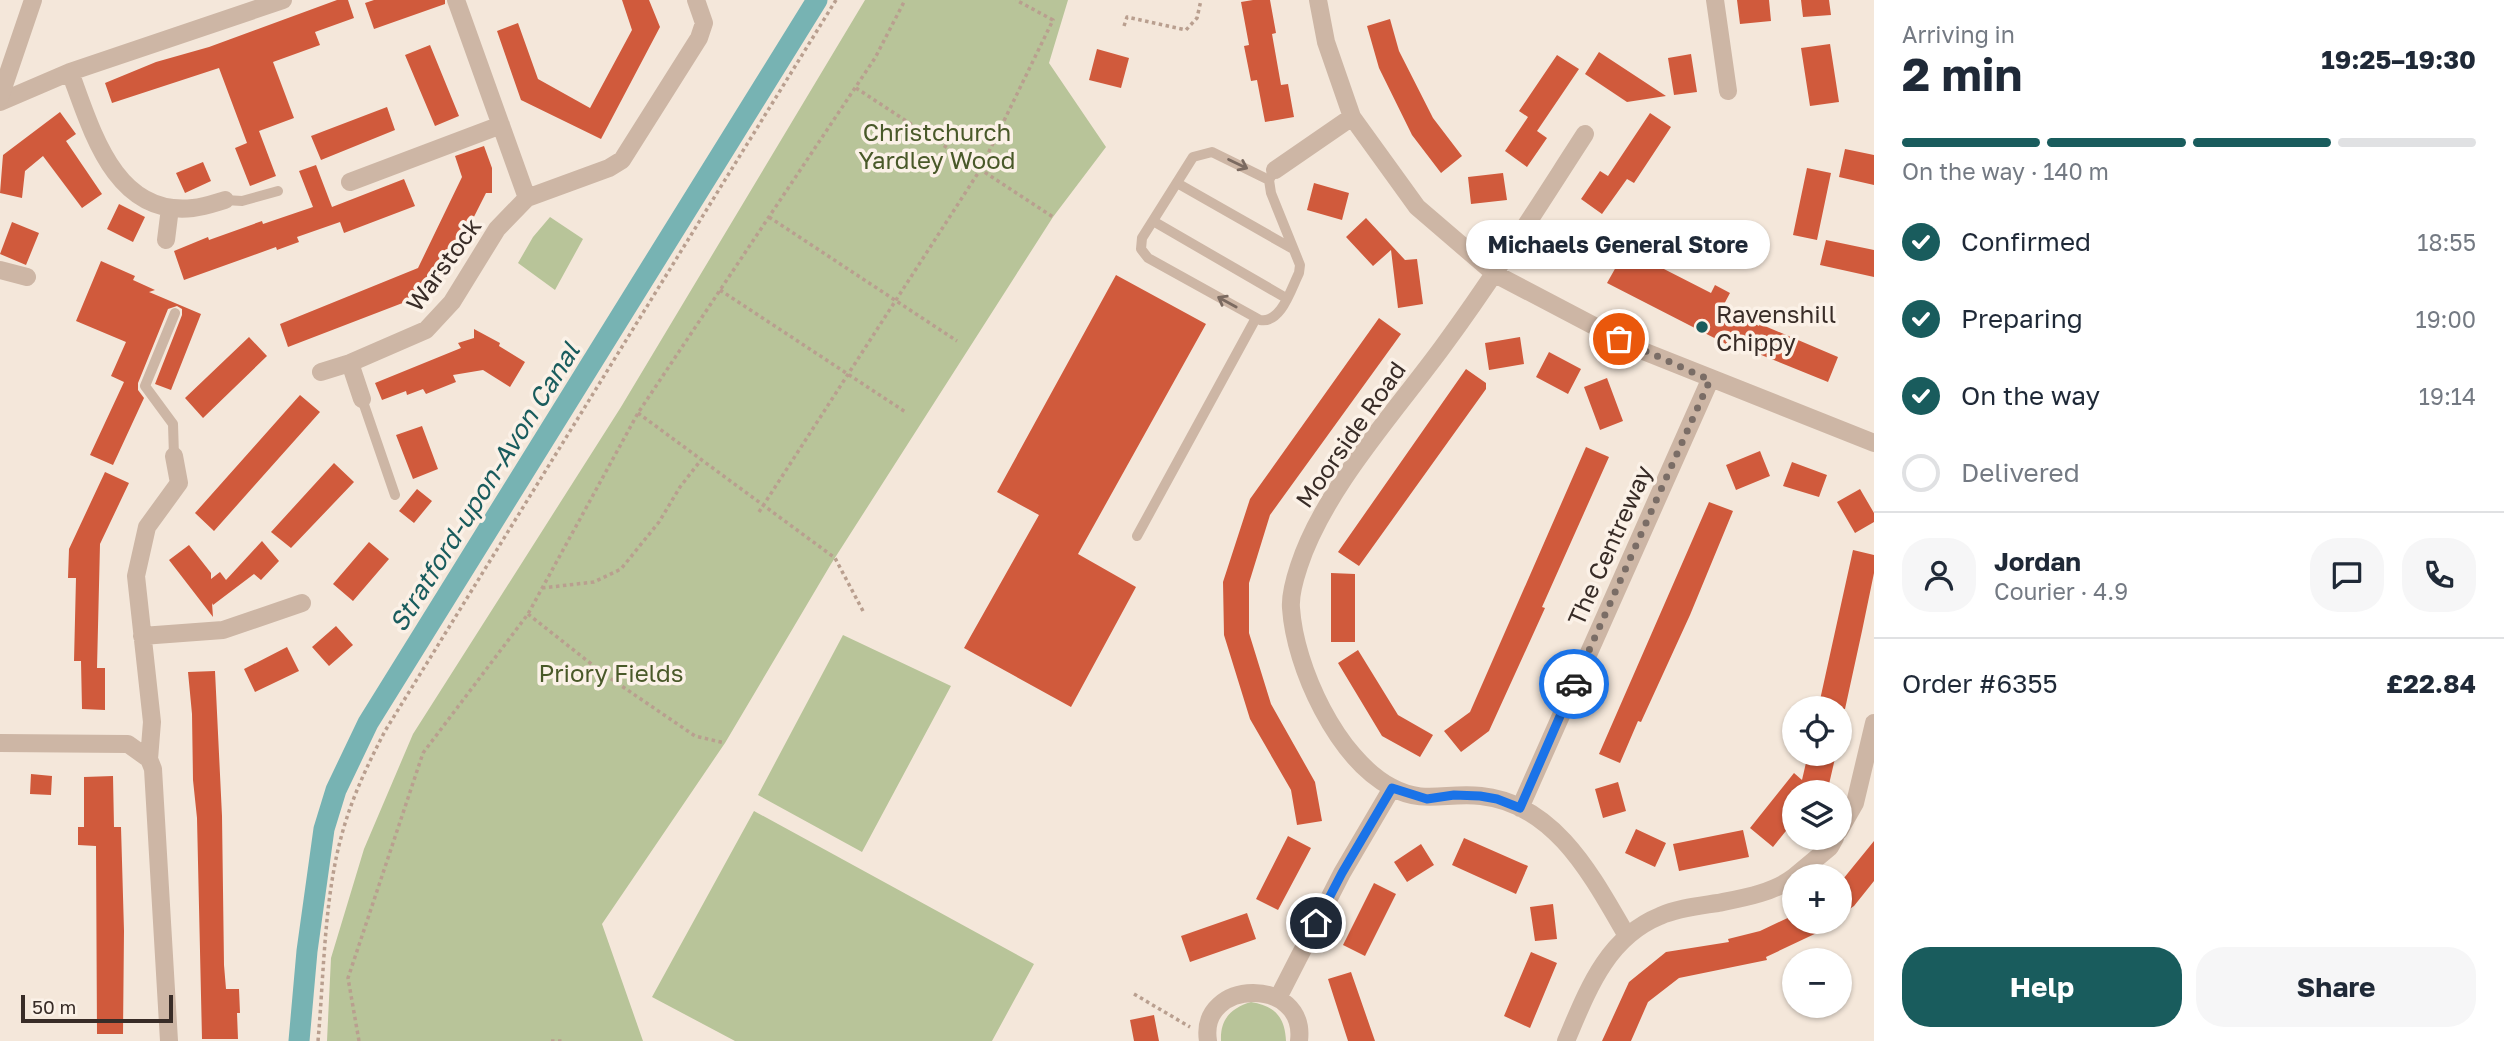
<!DOCTYPE html>
<html lang="en">
<head>
<meta charset="utf-8">
<style>
  body { margin:0; font-family:"Golos Text",sans-serif; background:#f6f6f7; color:#1f2937; height:100vh; display:flex; flex-direction:column; font-size:26px; white-space:nowrap }
  * { box-sizing:border-box; margin:0 }
  p { font-size:23px; color:#747a83 }
  .icon { flex:none; width:38px; height:38px; fill:none; stroke:currentColor; stroke-width:2; stroke-linecap:round; stroke-linejoin:round }
  .map { position:relative; flex:1; overflow:hidden }
  .sheet { display:flex; flex-direction:column; background:#fff; width:630px }
  .sheet>* { flex:none }
  .fabs { position:absolute; left:1782px; top:696px; display:grid; gap:14px }
  .fabs a { display:grid; place-items:center; width:70px; height:70px; border-radius:50%; background:#fff; box-shadow:0 2px 5px #0004; font-size:35px }
  .scale { position:absolute; left:21px; bottom:18px; width:152px; box-sizing:border-box; padding-left:7px; border:4px solid #382c27; border-top:0; font-size:19px; line-height:24px; white-space:nowrap; color:#382c27; -webkit-text-stroke:5px #fbf1e7; paint-order:stroke }
  .pin { position:absolute; display:grid; place-items:center; width:60px; height:60px; color:#fff; margin:-30px; border:4px solid #fff; border-radius:50%; box-shadow:0 2px 7px #0007 }
  .courier { position:absolute; display:grid; place-items:center; width:70px; height:70px; margin:-35px; border:5px solid #1a73e8; border-radius:50%; background:#fff; color:#222; box-shadow:0 2px 9px #0007 }
  .bubble { position:absolute; height:49px; border-radius:24px; background:#fff; box-shadow:0 2px 5px #0004; font-size:23px; font-weight:700; line-height:49px; text-align:center }
  .head em { font-style:normal; font-weight:700 }
  .head div { display:flex; flex-direction:column-reverse }
  .head { display:flex; align-items:center; justify-content:space-between; height:119px; padding:0 28px }
  h1 { font-size:46px; font-weight:700; line-height:52px }
  .bar { display:grid; grid-template-columns:repeat(4,1fr); gap:10px 7px; align-content:center; height:84px; padding:0 28px }
  .bar i { height:9px; border-radius:5px; background:#e0e1e3 }
  .bar .current { background:#195c5d }
  .bar p { grid-column:span 4 }
  .line { display:flex; align-items:center; gap:18px; padding:0 28px; border-top:2px solid #e0e1e3 }
  .line div { flex:1 }
  .round { display:grid; place-items:center; flex:none; width:74px; height:74px; border-radius:28px; background:#f6f6f7 }
  ol { padding:0 28px; list-style:none }
  li { display:flex; align-items:center; gap:21px; height:77px }
  li p { margin-inline-start:auto }
  li .icon { padding:7px; border-radius:50%; background:#195c5d; color:#fff; stroke-width:4 }
  li:last-child { color:#747a83 }
  li i { width:38px; height:38px; border:4px solid #e0e1e3; border-radius:50% }
  .cta { display:flex; gap:14px; margin-top:auto; padding:14px 28px }
  .cta a { flex:1; height:80px; border-radius:28px; background:#195c5d; color:#fff; font-size:28px; font-weight:700; line-height:80px; text-align:center }
  .cta a+a { background:#f6f6f7; color:#1f2937 }
  main { display:flex; flex:1; min-height:0 }
  .map>svg:first-child { display:block }
</style>
</head>
<body>
<main>
<div class="map">
<svg width="1874" height="1041" viewBox="0 0 1874 1041">
  <rect width="100%" height="100%" fill="#f4e7da"/>
  <!-- green -->
  <path fill="#b8c499" d="M865 0H1068L1049 63 1106 147 1053 217 831 564 725 743 602 924 643 1041H327L331 958 364 849 413 734 621 407Z
    M550 217 583 239 555 290 518 263 533 237Z
    M843 635 951 686 862 852 758 795Z
    M754 811 1034 964 992 1041H735L652 997Z
    M1251 1002C1275 1006 1285 1017 1286 1041H1221C1220 1019 1231 1008 1251 1002Z"/>
  <g fill="none" stroke-linecap="round" stroke-linejoin="round">
    <!-- canal -->
    <path stroke="#77b3b3" stroke-width="21" d="M299 1041 307 951 324 829 336 790 368 723 817 0"/>
  </g>
  <!-- building -->
  <path fill="#d05a3c" d="M337 0H348L354 18 315 32 320 45 273 62 294 118 259 131 276 176 250 186 235 148 247 143 219 68 112 103 105 83 156 62 209 47Z
    M374 0H445V4L374 29 365 3Z
    M622 0H649L660 27 601 139 521 100 497 31 518 23 538 79 590 108 632 30Z
    M1253 0H1270L1276 33 1272 34 1281 85 1288 84 1294 117 1265 122 1257 80 1251 81 1244 46 1249 45 1241 2Z
    M1737 0H1769L1771 21 1740 24Z
    M1801 0H1829L1831 15 1803 17Z
    M1390 19 1399 51 1433 118 1462 156 1441 173 1412 135 1379 68 1367 26Z
    M1830 44 1839 102 1810 106 1801 48Z
    M430 45 459 116 435 126 405 55Z
    M1097 49 1129 58 1121 88 1089 80Z
    M1599 52 1666 96 1627 102 1585 74Z
    M1691 54 1697 92 1674 95 1668 58Z
    M1557 55 1579 69 1537 131 1547 138 1527 167 1505 151 1528 117 1519 111Z
    M387 107 395 130 321 160 311 136Z
    M60 112 76 134 66 141 102 194 82 208 43 156 25 171 22 198 0 193 3 155Z
    M1650 113 1671 127 1634 183 1627 179 1602 214 1581 199 1600 171 1608 176Z
    M484 146 492 168V193H486L443 278 426 294 288 347 280 324 418 268 462 177 455 156Z
    M1845 149 1874 155V185L1839 177Z
    M203 162 211 181 185 193 176 173Z
    M316 165 332 207 404 179 415 206 344 233 340 222 297 237 299 242 277 250 276 247 184 280 174 251 208 237 209 240 262 221 263 224 313 207 299 171Z
    M1807 168 1831 173 1817 240 1793 235Z
    M1503 173 1507 200 1471 204 1468 177Z
    M1314 183 1349 193 1342 220 1307 210Z
    M119 204 145 217 133 242 107 229Z
    M1366 218 1405 260 1417 259 1423 304 1398 308 1391 250 1373 266 1346 237Z
    M12 222 39 233 26 265 0 254Z
    M1587 226 1595 261 1570 267 1561 232Z
    M1826 240 1874 250V277L1820 265Z
    M1658 241 1653 250 1668 257 1662 268 1711 293 1715 285 1730 293 1722 308 1759 326 1760 324 1838 357 1828 382 1729 342 1728 345 1607 283 1625 251 1632 255 1638 242Z
    M101 261 135 276 133 280 155 290 149 292 201 314 171 390 155 384 182 315V309L177 306 168 309 138 383V390L144 398 113 465 90 455 124 382 111 376 126 342 76 321Z
    M1116 275 1206 324 1078 554 1136 587 1071 707 964 648 1039 515 997 492Z
    M1379 318 1401 334 1270 515 1249 583V633L1271 704 1315 782 1322 821 1297 825 1291 790 1250 719 1224 635 1223 582 1250 499Z
    M474 329 500 343 499 346 525 362 510 387 483 370 453 375 456 382 426 394 423 389 407 395 406 391 382 400 375 383 461 348 458 343 474 338Z
    M249 337 267 356 203 418 185 398Z
    M1520 337 1524 364 1489 370 1485 343Z
    M1549 352 1581 369 1568 394 1536 377Z
    M1466 369 1486 383V389L1359 566 1338 552Z
    M1607 378 1623 421 1600 430 1584 387Z
    M300 395 320 412 214 531 195 513Z
    M422 426 438 469 413 479 396 435Z
    M1586 447 1609 457 1542 607 1545 608 1489 731 1461 752 1444 731 1470 712Z
    M1760 451 1770 476 1736 490 1726 465Z
    M1792 462 1827 475 1819 497 1783 486Z
    M334 463 354 482 291 548 271 532Z
    M105 472 129 483 100 544 97 668H105V710L82 709 81 661H74L76 578H68L69 549Z
    M417 489 432 501 414 523 399 511Z
    M1860 489 1874 513V522L1855 533 1837 502Z
    M1709 502 1733 511 1690 615 1641 722 1638 721 1620 763 1599 754Z
    M262 541 279 561 261 580 254 574 213 605 212 603 213 617 169 560 189 545 211 573V579L220 572 226 580Z
    M369 542 389 559 353 601 333 584Z
    M1853 550 1874 555V573L1862 631 1845 709H1818Z
    M1331 573 1355 574V642H1331Z
    M336 626 353 645 329 666 312 647Z
    M287 647 299 671 255 692 244 669Z
    M1358 650 1398 715 1433 735 1420 757 1382 736 1338 663Z
    M215 671 222 816 224 965 226 989H239L240 1013H237L238 1039H202L197 818 193 780 192 714 188 672Z
    M1808 754H1836L1827 793H1794V821L1773 847 1750 828 1794 773 1802 780Z
    M31 774 52 776 51 795 30 794Z
    M113 776 114 827H121L124 931 123 1034H97L96 846 78 845V827H84V777Z
    M1618 782 1626 811 1603 818 1595 789Z
    M1636 829 1666 843 1655 867 1625 853Z
    M1743 830 1749 857 1679 871 1673 844Z
    M1288 836 1311 848 1278 910 1256 899Z
    M1464 838 1528 866 1516 894 1452 865Z
    M1874 841V881L1854 906 1839 916V884Z
    M1421 844 1434 865 1407 882 1394 862Z
    M1374 883 1396 894 1365 956 1343 945Z
    M1553 904 1557 939 1535 941 1530 907Z
    M1247 913 1256 939 1190 962 1181 936Z
    M1794 915V922H1840L1766 957 1767 960 1679 978 1648 1002 1631 1041H1602L1629 982 1666 952 1729 942 1728 939 1760 931Z
    M1531 952 1557 963 1530 1028 1504 1016Z
    M1351 972 1375 1041H1348L1328 979Z
    M1154 1015 1159 1041H1134L1130 1020Z"/>
  <g fill="none" stroke-linecap="round" stroke-linejoin="round">
    <!-- path -->
    <path stroke="#b99f8f" stroke-width="3.5" stroke-dasharray="3.5 3.5" stroke-linecap="butt" d="M1124 26 1127 17 1186 30 1197 18 1201 0
      M856 88 1053 217
      M769 217 957 341
      M720 290 907 413
      M638 413 835 558 863 611
      M759 512 980 170 1053 20 1016 0
      M542 588 594 582 621 569 659 522 680 487 701 460
      M528 614 604 674 695 736 725 743
      M1134 994 1190 1027
      M318 1041C324 974 324 898 342 834 352 797 368 764 385 731L836 0
      M359 1041 348 978 423 753 528 614 638 413 875 58 905 0
      M551 1041H565"/>
    <!-- service -->
    <path stroke="#cdb6a5" stroke-width="10" d="M1269 180 1212 152 1193 157 1142 238 1141 249 1148 258 1260 320C1281 324 1291 289 1299 273L1300 265 1271 193 1269 180 1275 170
      M1177 183 1293 249
      M225 200 242 201 278 191
      M1153 221 1286 298
      M362 399 395 495
      M174 456 173 424 145 386 175 313
      M1137 536 1256 318"/>
    <!-- minor -->
    <path stroke="#cdb6a5" stroke-width="18" d="M456 0 527 198
      M1318 0 1326 42 1352 117 1417 207 1495 274 1638 349 1874 443
      M1715 0 1728 91
      M70 72C92 131 115 217 193 208 204 207 215 203 225 200
      M0 102 70 72 283 0
      M1585 134C1539 205 1494 277 1444 345 1396 411 1324 489 1299 566 1295 578 1290 596 1291 608 1295 668 1337 758 1391 787 1424 805 1446 792 1481 796 1556 804 1593 878 1627 936
      M1275 170 1352 117
      M350 182 501 125
      M166 240 170 208
      M0 270 27 277
      M350 363 362 399
      M321 372 350 363 426 330 452 302 497 229 527 198 609 168 622 160 699 38 704 23 696 0
      M142 636 223 630 302 603
      M0 743 128 744 149 759
      M1520 808 1710 380
      M1839 831 1855 803 1874 723
      M1794 877 1830 847 1835 838
      M1278 998 1342 873 1392 788
      M169 1041 153 769 149 759 152 722 136 576 147 527 179 483 174 456
      M1208 1041C1198 978 1307 976 1299 1041
      M1566 1041C1587 992 1606 938 1660 916 1678 908 1699 906 1718 903 1743 898 1773 893 1794 877"/>
    <!-- tertiary -->
    <path stroke="#cdb6a5" stroke-width="18" d="M0 97 33 0"/>
  </g>
  <!-- one-way arrows -->
  <defs><path id="oneway-shaft" d="M-6 0H5M1.5-3L5.5 0L1.5 3" fill="none" stroke-width="1.6" stroke-linecap="round" stroke-linejoin="round" transform="scale(1.75)"/></defs>
  <g stroke="#7b6a60">
    <use href="#oneway-shaft" transform="translate(1238 164) rotate(26)"/>
    <use href="#oneway-shaft" transform="translate(1227 302) rotate(-151)"/>
  </g>
  <g fill="none" stroke-linecap="round" stroke-linejoin="round">
    <!-- done -->
    <path stroke="#7a6d66" stroke-width="7" stroke-dasharray="0 12.6" d="M1574 684 1710 380 1619 339"/>
    <!-- route -->
    <path stroke="#1a73e8" stroke-width="9" d="M1316 923 1342 873 1392 788 1427 799 1454 795 1480 796 1497 799 1520 808 1574 684"/>
  </g>
  <!-- markers -->
  <circle fill="#195c5d" stroke="#fbf1e7" stroke-width="2.5" cx="1702" cy="327" r="7"/>
  <g text-anchor="middle" dominant-baseline="central" stroke-width="7" stroke-linejoin="round" paint-order="stroke">
    <!-- park labels -->
    <g font-size="24" fill="#495929" stroke="#fbf1e7">
      <text x="937" y="131">Christchurch<tspan x="937" dy="28">Yardley Wood</tspan></text>
      <text x="611" y="672">Priory Fields</text>
    </g>
    <!-- street labels -->
    <g font-size="24" fill="#382c27" stroke="#fbf1e7">
      <text transform="translate(443 264) rotate(-54)">Warstock</text>
      <text transform="translate(1350 434) rotate(-55)">Moorside Road</text>
      <text transform="translate(1609 545) rotate(-66)">The Centreway</text>
    </g>
    <!-- poi labels -->
    <g font-size="24" fill="#382c27" stroke="#fbf1e7" text-anchor="start">
      <text x="1716" y="313">Ravenshill<tspan x="1716" dy="28">Chippy</tspan></text>
    </g>
    <!-- water labels -->
    <g font-size="26" font-style="italic" fill="#195c5d" stroke="#fbf1e7">
      <text transform="translate(484 487) rotate(-58)">Stratford-upon-Avon Canal</text>
    </g>
  </g>
</svg>
<div class="fabs">
<a><svg class="icon" aria-label="locate" viewBox="0 0 24 24"><circle cx="12" cy="12" r="6"/><path d="M12 2v4M12 18v4M2 12h4M18 12h4"/></svg></a>
<a><svg class="icon" aria-label="layers" viewBox="0 0 24 24"><path d="M12 4l9 5-9 5-9-5zM3 14l9 5 9-5"/></svg></a>
<a>+</a>
<a>−</a>
</div>
<div class="scale">50 m</div>
<div class="pin" style="left:1619px;top:339px;background:#ea580c"><svg class="icon" aria-label="bag" viewBox="0 0 24 24"><path d="M5 8h14l-1 12H6zM9 8a3 3 0 0 1 6 0"/></svg></div>
<div class="pin" style="left:1316px;top:923px;background:#1f2937"><svg class="icon" aria-label="home" viewBox="0 0 24 24"><path d="M3 11l9-7 9 7M6 9v11h12V9"/></svg></div>
<div class="courier" style="left:1574px;top:684px"><svg class="icon" aria-label="car" viewBox="0 0 24 24"><path d="M5 17H2v-5l4-1 3-4h7l3 4 3 1v5h-3M9 17h6M6 11h13"/><circle cx="7" cy="17" r="2"/><circle cx="17" cy="17" r="2"/></svg></div>
<div class="bubble" style="left:1466px;top:220px;width:304px">Michaels General Store</div>
</div>
<section class="sheet">
<div class="head"><div><h1>2 min</h1><p>Arriving in</p></div><em>19:25–19:30</em></div>
<div class="bar"><i class="current"></i><i class="current"></i><i class="current"></i><i></i><p>On the way · 140 m</p></div>
<ol>
<li><svg class="icon" aria-label="check" viewBox="0 0 24 24"><path d="M5 12l5 5 9-10"/></svg>Confirmed<p>18:55</p></li>
<li><svg class="icon" aria-label="check" viewBox="0 0 24 24"><path d="M5 12l5 5 9-10"/></svg>Preparing<p>19:00</p></li>
<li><svg class="icon" aria-label="check" viewBox="0 0 24 24"><path d="M5 12l5 5 9-10"/></svg>On the way<p>19:14</p></li>
<li><i></i>Delivered</li>
</ol>
<div class="line" style="height:126px"><a class="round"><svg class="icon" aria-label="person" viewBox="0 0 24 24"><circle cx="12" cy="8" r="4"/><path d="M4 21q1-7 8-7t8 7"/></svg></a><div><b>Jordan</b><p>Courier · 4.9</p></div><a class="round"><svg class="icon" aria-label="chat" viewBox="0 0 24 24"><path d="M4 5h16v11H9l-5 4z"/></svg></a><a class="round"><svg class="icon" aria-label="phone" viewBox="0 0 24 24"><path d="M5 4h4l2 5-3 2q2 4 5 5l2-3 5 2v4C11 20 4 13 5 4z"/></svg></a></div>
<div class="line" style="height:91px"><div>Order #6355</div><b>£22.84</b></div>
<div class="cta"><a>Help</a><a>Share</a></div>
</section>
</main>
</body>
</html>
